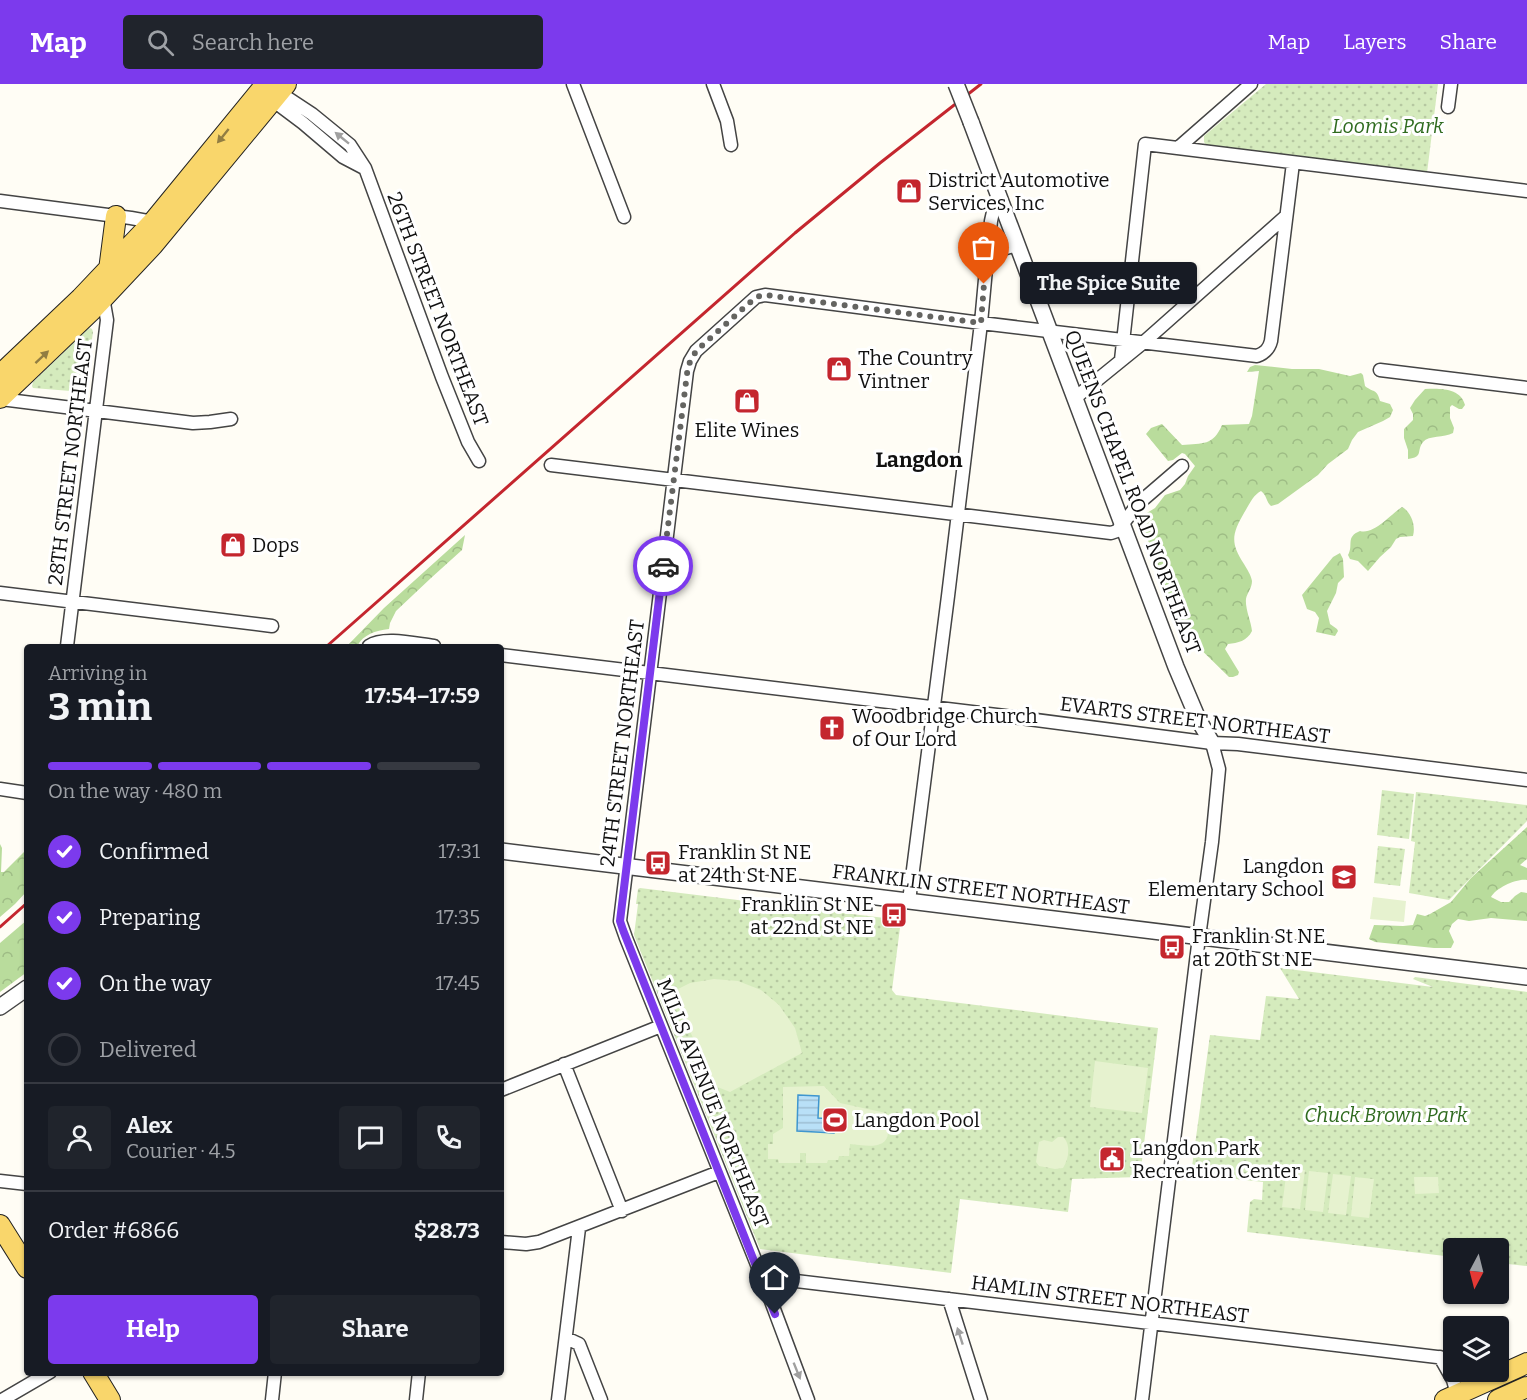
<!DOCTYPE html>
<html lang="en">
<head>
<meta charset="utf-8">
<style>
  body { margin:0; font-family:Bitter,serif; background:#20242c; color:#f1f3f6; height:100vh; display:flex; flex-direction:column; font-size:22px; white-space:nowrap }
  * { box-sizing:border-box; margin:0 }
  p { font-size:20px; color:#9ea1a6 }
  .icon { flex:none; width:33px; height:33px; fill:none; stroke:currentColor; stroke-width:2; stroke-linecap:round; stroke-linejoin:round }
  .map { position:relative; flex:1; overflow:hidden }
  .drawer { position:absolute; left:24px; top:560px; width:480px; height:732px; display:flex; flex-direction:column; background:#171b24; border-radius:6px; box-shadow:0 2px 4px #0004 }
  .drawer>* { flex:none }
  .needle { width:39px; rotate:187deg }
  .fabs { position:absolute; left:1443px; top:1154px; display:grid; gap:12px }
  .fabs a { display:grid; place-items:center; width:66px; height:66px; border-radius:6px; background:#171b24; box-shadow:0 2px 4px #0004; font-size:30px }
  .pin { position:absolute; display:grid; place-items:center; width:51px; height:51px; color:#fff; margin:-62px -26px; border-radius:50% 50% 50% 0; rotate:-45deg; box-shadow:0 0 6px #0007 }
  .pin .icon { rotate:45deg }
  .courier { position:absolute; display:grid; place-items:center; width:60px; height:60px; margin:-30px; border:4px solid #7c3aed; border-radius:50%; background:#fff; color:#222; box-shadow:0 2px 8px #0007 }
  .bubble { position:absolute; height:42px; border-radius:6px; background:#171b24; box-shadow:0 2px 4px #0004; font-size:20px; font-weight:700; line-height:42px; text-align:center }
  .head em { font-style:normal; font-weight:700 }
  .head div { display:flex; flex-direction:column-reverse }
  .head { display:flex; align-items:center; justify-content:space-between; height:102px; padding:0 24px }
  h1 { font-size:39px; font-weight:700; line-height:45px }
  .bar { display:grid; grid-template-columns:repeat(4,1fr); gap:9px 6px; align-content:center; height:72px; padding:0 24px }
  .bar i { height:8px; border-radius:4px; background:#363941 }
  .bar .selected { background:#7c3aed }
  .bar p { grid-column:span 4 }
  .line { display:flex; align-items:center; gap:15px; padding:0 24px; border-top:2px solid #363941 }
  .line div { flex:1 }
  .round { display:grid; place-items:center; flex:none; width:63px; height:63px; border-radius:6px; background:#20242c }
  ol { padding:0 24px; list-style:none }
  li { display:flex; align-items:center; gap:18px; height:66px }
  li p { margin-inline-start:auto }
  li .icon { padding:6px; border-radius:50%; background:#7c3aed; color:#fff; stroke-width:4 }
  li:last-child { color:#9ea1a6 }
  li i { width:33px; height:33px; border:3px solid #363941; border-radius:50% }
  .action { display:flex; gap:12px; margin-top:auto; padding:12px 24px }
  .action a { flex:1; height:69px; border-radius:6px; background:#7c3aed; color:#fff; font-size:24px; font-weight:700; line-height:69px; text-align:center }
  .action a+a { background:#20242c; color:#f1f3f6 }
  header { display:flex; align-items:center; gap:36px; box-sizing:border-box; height:84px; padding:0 30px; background:#7c3aed; color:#fff }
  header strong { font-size:28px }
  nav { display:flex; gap:33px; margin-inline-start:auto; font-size:21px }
  .search { width:420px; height:54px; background:#20242c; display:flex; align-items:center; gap:15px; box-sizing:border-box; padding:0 21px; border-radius:6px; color:#9ea1a6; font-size:22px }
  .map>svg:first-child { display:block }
</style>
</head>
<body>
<header>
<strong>Map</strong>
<div class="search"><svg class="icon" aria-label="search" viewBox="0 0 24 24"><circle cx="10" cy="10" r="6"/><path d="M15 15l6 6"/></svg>Search here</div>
<nav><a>Map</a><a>Layers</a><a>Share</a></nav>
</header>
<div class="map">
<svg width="1527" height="1316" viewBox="0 0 1527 1316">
  <defs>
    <pattern id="forest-crowns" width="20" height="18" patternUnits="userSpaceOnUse" patternTransform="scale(1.5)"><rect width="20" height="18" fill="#b9dc9c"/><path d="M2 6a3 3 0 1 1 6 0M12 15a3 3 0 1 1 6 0" fill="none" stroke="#9ebc85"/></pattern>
    <pattern id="park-dots" width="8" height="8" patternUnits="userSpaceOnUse" patternTransform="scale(1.5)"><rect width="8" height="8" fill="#d5ebbd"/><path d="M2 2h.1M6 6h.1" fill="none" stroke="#b6c8a1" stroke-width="1.8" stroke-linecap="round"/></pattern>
    <pattern id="water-rules" width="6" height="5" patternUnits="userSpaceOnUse" patternTransform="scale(1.5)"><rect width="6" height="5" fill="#b9e0f7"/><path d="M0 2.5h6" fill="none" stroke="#9ebfd3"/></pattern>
  </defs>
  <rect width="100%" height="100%" fill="#fffdf5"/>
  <!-- forest -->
  <path fill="url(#forest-crowns)" d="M1255 281 1292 285H1319L1350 292 1361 289 1363 291 1365 302C1373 309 1377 304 1380 317L1390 320 1393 326 1390 333 1383 337 1358 348 1352 356 1348 365 1328 380 1318 391 1278 420 1271 422C1266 418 1267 411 1261 407 1253 411 1249 421 1244 429 1232 450 1230 459 1244 480 1247 485 1251 491 1252 497 1252 504 1247 509 1246 515 1245 525 1251 537 1252 547 1247 557 1238 559 1228 560L1225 565 1239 588 1238 591 1233 593H1229L1183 548 1141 438 1142 432 1155 424 1165 411 1180 406 1185 400 1188 392 1195 382 1185 370 1182 369 1173 376 1168 377 1146 350 1151 344 1162 340 1182 361C1203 359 1213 362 1222 341L1249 340 1252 332 1259 287 1247 288 1250 283Z
    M1425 305C1440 304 1461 304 1465 321L1462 325H1459L1452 321 1450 323V334L1454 344 1453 349C1444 354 1429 351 1423 358 1416 367 1424 373 1408 375V366L1404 354V345L1413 336V330L1410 324 1415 316Z
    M1402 423C1411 428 1416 441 1413 452L1400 453 1396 455 1391 463 1380 473 1368 487 1358 477 1350 475 1348 471C1354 461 1345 453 1360 447 1374 451 1391 430 1402 423Z
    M465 451 462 466 431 494 396 527 390 539 389 545C375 547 364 550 357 562H347L384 524Z
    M1340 469 1343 475 1344 493 1338 499 1336 509 1327 527 1330 540 1337 545 1338 547 1335 552 1316 548 1319 534 1315 528 1307 525 1302 511 1333 473Z
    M1527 743V775L1520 781 1527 784V796C1517 794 1496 804 1491 813L1501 818H1509L1515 812 1521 808 1527 809V837L1491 834 1469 837 1458 835 1452 840 1449 847 1454 858 1451 864H1434L1375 858 1369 855 1374 841 1403 842 1413 841 1417 830 1425 832 1430 830 1451 818 1471 794Z
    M0 760 2 764 1 788H4L27 765V807L15 820 0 833Z
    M27 836V888L0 908V859Z"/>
  <!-- park -->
  <path fill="url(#park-dots)" d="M1266 0H1438L1427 89 1207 62 1204 58V52Z
    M90 244 92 245 93 248 85 305 83 308 33 304 32 302 33 298 87 246Z
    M1382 706 1414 710 1409 755 1377 751Z
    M1416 708 1527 721V737L1449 816 1409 809 1415 758 1411 757Z
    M1378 762 1405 765 1400 802 1374 799Z
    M640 804 901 836 892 906 896 911 1158 944 1140 1093 1072 1095 1068 1128 960 1115 951 1189 760 1165 634 851 638 820H636L638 805Z
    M1280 884 1433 903 1413 895 1415 893 1527 908V1182L1499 1179 1498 1164H1454L1453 1173 1247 1148 1250 1118 1254 1115 1262 1116 1263 1098 1191 1090 1210 951 1260 956 1266 912 1299 915Z"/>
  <!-- pitch -->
  <path fill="#e6f2cf" d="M1373 813 1406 817 1404 838 1370 835Z
    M714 895 738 897 761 906 779 921 795 944 802 969 730 1008 715 1002 672 908 690 899Z
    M1095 977 1148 984 1142 1029 1090 1023Z
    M824 1002 840 1019 886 1029C886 1035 888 1042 888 1049 887 1067 862 1061 850 1060L849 1072H839L838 1076H828L827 1079H806V1069H800V1079H779L778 1075H768V1060H773V1050L783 1044V1003Z
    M1058 1053H1063C1071 1060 1069 1075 1063 1084L1055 1085 1039 1082 1036 1078 1039 1058 1044 1056 1052 1058Z
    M1287 1084 1305 1086 1300 1125 1282 1123Z
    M1309 1087 1328 1089 1323 1128 1305 1126Z
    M1333 1090 1351 1092 1346 1131 1328 1129Z
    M1355 1093 1374 1095 1369 1134 1351 1132Z
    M1414 1093H1438L1439 1109 1415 1110Z"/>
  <!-- water -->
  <path fill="url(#water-rules)" stroke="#3f96cf" stroke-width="1.5" d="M798 1011 819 1012 818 1034 835 1035 834 1049 797 1047Z"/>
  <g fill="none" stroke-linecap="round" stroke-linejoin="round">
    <defs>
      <path id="minor" d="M573 0 624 133
        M713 0 727 37 731 61
        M274 5 312 30 350 61 365 84 442 293 468 358 479 377
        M267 12 303 39 343 73 364 84
        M1448 23 1451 0
        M1178 64 1251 0
        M0 117 131 134 153 138 157 141
        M987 174 991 137 995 119
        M1121 276 1145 60 1527 107
        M1380 286 1527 304
        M1075 314 1144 258 1286 132
        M0 315 193 339 210 338 231 335
        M551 381 1111 449 1117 447 1139 419 1182 382
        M0 509 272 542
        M67 562 107 236 104 219 101 213
        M369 562C384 552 416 560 434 562
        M501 571 1005 632 1212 659 1238 660 1527 696
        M0 705 27 709
        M909 817 948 512 981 239 987 174 999 166 1017 161
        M564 980 622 1127
        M501 1006 661 942
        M0 1097 27 1100
        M501 1158 526 1160 539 1158 719 1088
        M762 1193 1454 1275
        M949 1215 981 1316
        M566 1254 579 1260 601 1316
        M1440 1273 1453 1296 1457 1310
        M2 1316 50 1288
        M272 1316 275 1288
        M416 1316 419 1288
        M558 1316 579 1144
        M808 1316 762 1193 626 854 620 837 687 287 690 277 696 267 756 213 765 211 981 239 1257 272C1265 269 1269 265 1271 257L1293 79
        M1142 1316 1199 853 1212 758 1219 685 1212 659"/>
      <path id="tertiary" d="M971 38 1176 583 1198 635 1212 659
        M501 767 1527 893
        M0 923 27 904"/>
      <path id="primary" d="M109 186 116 132
        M0 291 81 214 153 138 266 0
        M0 314 92 226 153 161 286 0
        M0 1141 27 1184
        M93 1288 110 1316
        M1445 1316 1527 1279
        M1498 1316 1527 1303"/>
    </defs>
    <!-- minor casing -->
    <use href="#minor" stroke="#444" stroke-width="15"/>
    <!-- tertiary casing -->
    <use href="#tertiary" stroke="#444" stroke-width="18"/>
    <!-- primary casing -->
    <use href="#primary" stroke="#222" stroke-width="22"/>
    <!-- minor -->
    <use href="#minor" stroke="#fff" stroke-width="12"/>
    <!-- tertiary -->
    <use href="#tertiary" stroke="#fff" stroke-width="15"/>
    <!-- primary -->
    <use href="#primary" stroke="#f9d66b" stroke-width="20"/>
    <!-- rail -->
    <path stroke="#c4262e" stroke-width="3" d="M327 562 795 149 880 79 981 0
      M0 843 27 819"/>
    <defs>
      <path id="tertiary-bridge" d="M956 0 971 38"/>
    </defs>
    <!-- tertiary-bridge casing -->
    <use href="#tertiary-bridge" stroke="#444" stroke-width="18" stroke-linecap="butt"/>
    <!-- tertiary-bridge -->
    <use href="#tertiary-bridge" stroke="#fff" stroke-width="15"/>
  </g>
  <!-- one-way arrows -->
  <defs><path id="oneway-solid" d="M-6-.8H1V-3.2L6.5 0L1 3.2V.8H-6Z" transform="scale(1.5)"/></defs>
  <g fill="#917d42">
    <use href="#oneway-solid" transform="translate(223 52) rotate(129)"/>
    <use href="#oneway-solid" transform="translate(42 273) rotate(-43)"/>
  </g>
  <g fill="#a0a0a0">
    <use href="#oneway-solid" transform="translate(342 54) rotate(-141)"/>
    <use href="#oneway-solid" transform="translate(960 1252) rotate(-108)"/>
    <use href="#oneway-solid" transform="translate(797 1287) rotate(68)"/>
  </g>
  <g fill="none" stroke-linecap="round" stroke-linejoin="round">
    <!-- done -->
    <path stroke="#646461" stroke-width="6" stroke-dasharray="0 10.8" d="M663 482 688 282 696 267 756 213 765 211 981 239 984 200"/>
    <!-- route -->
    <path stroke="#7c3aed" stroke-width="8" d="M663 482 620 837 623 846 775 1230"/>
  </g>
  <!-- icons -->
  <defs>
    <symbol id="shop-square" viewBox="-11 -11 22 22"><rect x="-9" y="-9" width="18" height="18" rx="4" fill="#c4262e" stroke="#fff"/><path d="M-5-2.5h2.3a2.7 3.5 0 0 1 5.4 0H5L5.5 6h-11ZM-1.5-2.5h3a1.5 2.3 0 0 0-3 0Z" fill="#fff"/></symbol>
    <symbol id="church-square" viewBox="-11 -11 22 22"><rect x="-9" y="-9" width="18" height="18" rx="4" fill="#c4262e" stroke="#fff"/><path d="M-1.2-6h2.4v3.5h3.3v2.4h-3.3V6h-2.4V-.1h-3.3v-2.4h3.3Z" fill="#fff"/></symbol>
    <symbol id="bus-square" viewBox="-11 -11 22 22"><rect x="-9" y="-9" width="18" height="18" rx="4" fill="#c4262e" stroke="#fff"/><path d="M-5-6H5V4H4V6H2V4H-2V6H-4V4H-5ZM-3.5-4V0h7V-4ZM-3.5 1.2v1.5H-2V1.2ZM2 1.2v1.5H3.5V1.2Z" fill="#fff"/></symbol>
    <symbol id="school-square" viewBox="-11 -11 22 22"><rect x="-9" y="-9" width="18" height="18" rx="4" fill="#c4262e" stroke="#fff"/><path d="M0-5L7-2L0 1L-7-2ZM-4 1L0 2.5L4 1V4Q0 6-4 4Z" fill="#fff"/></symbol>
    <symbol id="stadium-square" viewBox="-11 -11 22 22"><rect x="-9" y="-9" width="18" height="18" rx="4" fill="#c4262e" stroke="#fff"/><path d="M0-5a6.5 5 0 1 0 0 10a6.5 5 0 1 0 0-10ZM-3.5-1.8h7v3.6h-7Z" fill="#fff"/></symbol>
    <symbol id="civic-square" viewBox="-11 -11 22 22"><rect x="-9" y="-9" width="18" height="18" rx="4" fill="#c4262e" stroke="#fff"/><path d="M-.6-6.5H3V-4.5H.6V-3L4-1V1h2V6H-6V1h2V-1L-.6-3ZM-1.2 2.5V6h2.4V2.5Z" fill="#fff"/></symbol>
  </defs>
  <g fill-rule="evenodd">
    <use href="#shop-square" x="894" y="92" width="30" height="30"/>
    <use href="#shop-square" x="824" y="270" width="30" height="30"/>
    <use href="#shop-square" x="732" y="302" width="30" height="30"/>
    <use href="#shop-square" x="218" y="446" width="30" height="30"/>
    <use href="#church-square" x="817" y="629" width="30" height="30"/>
    <use href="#bus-square" x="643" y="764" width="30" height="30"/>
    <use href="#school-square" x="1329" y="778" width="30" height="30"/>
    <use href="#bus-square" x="879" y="816" width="30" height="30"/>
    <use href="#bus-square" x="1157" y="848" width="30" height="30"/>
    <use href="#stadium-square" x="820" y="1021" width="30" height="30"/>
    <use href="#civic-square" x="1097" y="1060" width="30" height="30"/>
  </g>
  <g text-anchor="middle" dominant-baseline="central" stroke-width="6" stroke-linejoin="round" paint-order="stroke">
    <!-- park labels -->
    <g font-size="20" font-style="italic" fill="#2f6b1f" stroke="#fff">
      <text x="1388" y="42">Loomis Park</text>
      <text x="1386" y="1031">Chuck Brown Park</text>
    </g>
    <!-- poi labels -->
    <g font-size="20" fill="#111" stroke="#fff" text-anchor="start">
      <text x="928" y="96">District Automotive<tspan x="928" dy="23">Services, Inc</tspan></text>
      <text x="858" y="274">The Country<tspan x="858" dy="23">Vintner</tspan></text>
      <text x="747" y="346" text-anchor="middle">Elite Wines</text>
      <text x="252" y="461">Dops</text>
      <text x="852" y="632">Woodbridge Church<tspan x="852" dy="23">of Our Lord</tspan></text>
      <text x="678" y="768">Franklin St NE<tspan x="678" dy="23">at 24th St NE</tspan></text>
      <text x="1324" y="782" text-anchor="end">Langdon<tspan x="1324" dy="23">Elementary School</tspan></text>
      <text x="874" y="820" text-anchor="end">Franklin St NE<tspan x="874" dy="23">at 22nd St NE</tspan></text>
      <text x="1192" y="852">Franklin St NE<tspan x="1192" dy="23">at 20th St NE</tspan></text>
      <text x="854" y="1036">Langdon Pool</text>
      <text x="1132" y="1064">Langdon Park<tspan x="1132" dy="23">Recreation Center</tspan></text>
    </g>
    <!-- street labels -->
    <g font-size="20" fill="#111" stroke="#fff">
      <text transform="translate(438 225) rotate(69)">26TH STREET NORTHEAST</text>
      <text transform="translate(70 378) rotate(-83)">28TH STREET NORTHEAST</text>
      <text transform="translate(1133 408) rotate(69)">QUEENS CHAPEL ROAD NORTHEAST</text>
      <text transform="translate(1195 636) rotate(7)">EVARTS STREET NORTHEAST</text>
      <text transform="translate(622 659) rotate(-83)">24TH STREET NORTHEAST</text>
      <text transform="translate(981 805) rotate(7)">FRANKLIN STREET NORTHEAST</text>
      <text transform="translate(713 1019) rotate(68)">MILLS AVENUE NORTHEAST</text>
      <text transform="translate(1110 1215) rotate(7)">HAMLIN STREET NORTHEAST</text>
    </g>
    <!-- neighbourhood labels -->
    <g font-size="21" font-weight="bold" fill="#111" stroke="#fff">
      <text x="919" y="376">Langdon</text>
    </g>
  </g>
</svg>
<div class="fabs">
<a><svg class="needle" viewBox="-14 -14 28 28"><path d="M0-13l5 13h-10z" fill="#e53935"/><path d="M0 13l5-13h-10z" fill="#9ea1a6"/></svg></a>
<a><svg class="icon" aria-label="layers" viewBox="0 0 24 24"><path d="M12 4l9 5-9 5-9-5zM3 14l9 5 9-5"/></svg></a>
</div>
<div class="pin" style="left:984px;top:200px;background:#ea580c"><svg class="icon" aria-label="bag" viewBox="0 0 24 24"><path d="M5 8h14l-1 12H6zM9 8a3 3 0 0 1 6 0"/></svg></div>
<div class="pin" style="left:775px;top:1230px;background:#1f2937"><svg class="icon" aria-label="home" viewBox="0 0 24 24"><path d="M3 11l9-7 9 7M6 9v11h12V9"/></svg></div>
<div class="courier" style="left:663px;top:482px"><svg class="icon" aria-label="car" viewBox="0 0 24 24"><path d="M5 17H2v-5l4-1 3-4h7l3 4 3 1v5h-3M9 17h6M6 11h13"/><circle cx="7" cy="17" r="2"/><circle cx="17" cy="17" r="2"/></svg></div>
<div class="bubble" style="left:1020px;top:178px;width:177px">The Spice Suite</div>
<section class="drawer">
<div class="head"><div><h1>3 min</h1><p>Arriving in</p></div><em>17:54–17:59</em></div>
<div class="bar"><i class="selected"></i><i class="selected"></i><i class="selected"></i><i></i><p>On the way · 480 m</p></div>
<ol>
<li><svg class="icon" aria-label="check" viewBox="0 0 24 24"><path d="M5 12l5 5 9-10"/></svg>Confirmed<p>17:31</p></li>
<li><svg class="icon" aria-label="check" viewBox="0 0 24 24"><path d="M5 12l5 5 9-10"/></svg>Preparing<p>17:35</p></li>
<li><svg class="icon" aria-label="check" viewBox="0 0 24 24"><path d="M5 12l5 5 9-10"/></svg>On the way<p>17:45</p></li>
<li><i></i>Delivered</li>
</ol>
<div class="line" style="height:108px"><a class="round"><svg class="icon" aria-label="person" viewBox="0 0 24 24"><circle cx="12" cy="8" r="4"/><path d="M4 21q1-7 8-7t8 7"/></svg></a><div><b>Alex</b><p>Courier · 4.5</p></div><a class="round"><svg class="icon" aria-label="chat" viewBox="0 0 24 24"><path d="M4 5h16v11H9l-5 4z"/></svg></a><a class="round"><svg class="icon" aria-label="phone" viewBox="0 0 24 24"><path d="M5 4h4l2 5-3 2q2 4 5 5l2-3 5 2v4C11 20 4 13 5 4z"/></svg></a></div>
<div class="line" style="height:78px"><div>Order #6866</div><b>$28.73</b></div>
<div class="action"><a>Help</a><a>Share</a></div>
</section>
</div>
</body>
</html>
